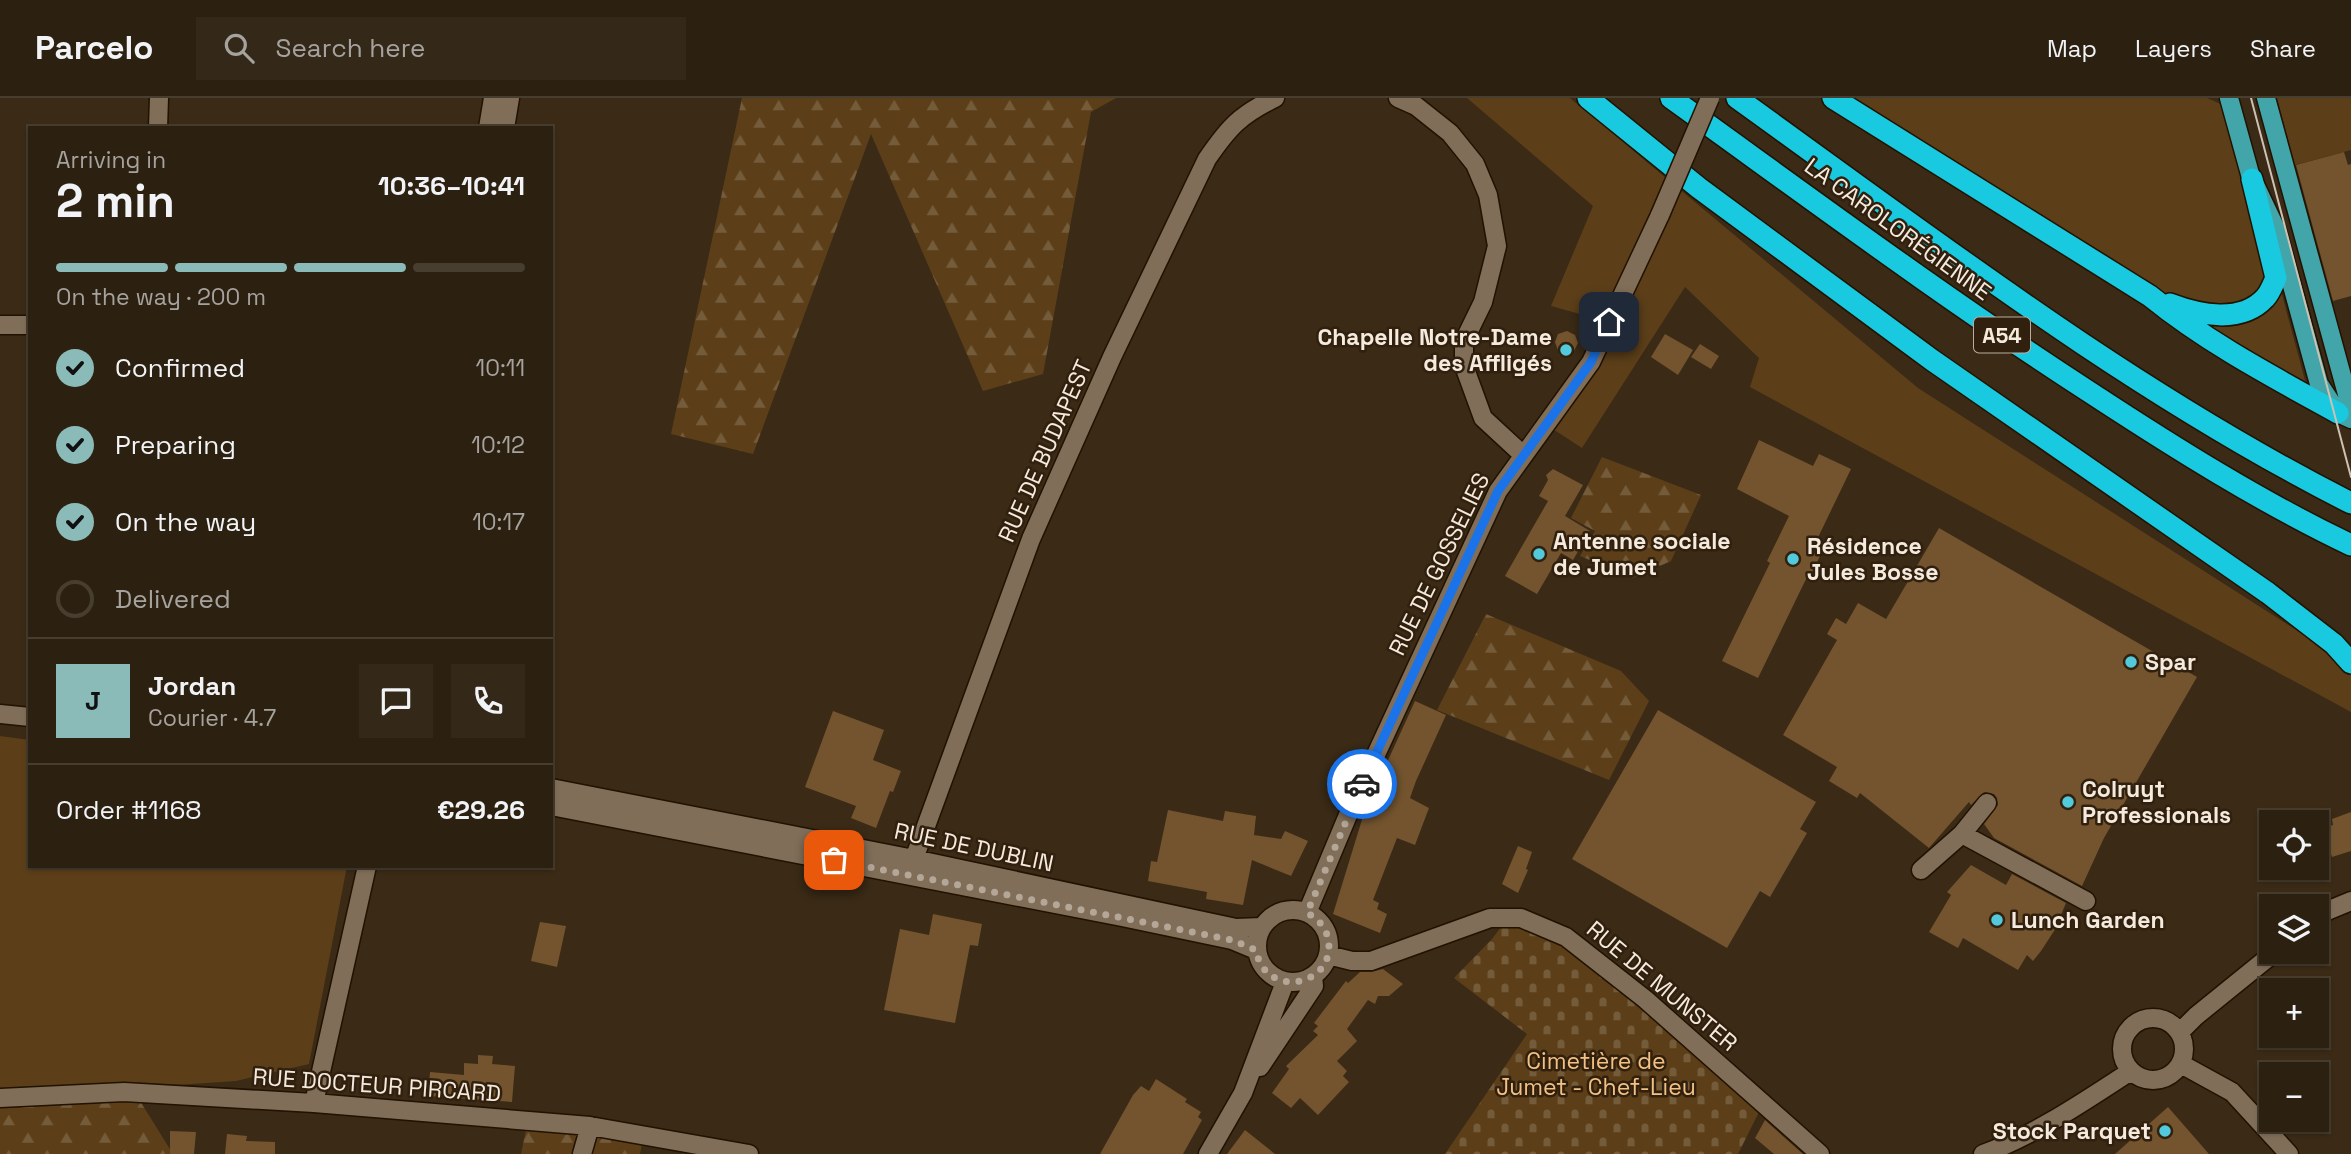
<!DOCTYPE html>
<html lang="en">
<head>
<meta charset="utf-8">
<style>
  body { margin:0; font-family:"Space Grotesk",sans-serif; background:#342819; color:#f1f3f6; height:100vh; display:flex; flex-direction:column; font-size:26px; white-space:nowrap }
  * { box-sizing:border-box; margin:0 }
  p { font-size:23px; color:#a6a39f }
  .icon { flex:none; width:38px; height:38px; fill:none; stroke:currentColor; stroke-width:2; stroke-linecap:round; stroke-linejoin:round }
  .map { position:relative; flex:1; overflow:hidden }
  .sheet { position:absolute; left:28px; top:28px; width:525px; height:742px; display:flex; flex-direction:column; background:#2c2010; border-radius:0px; box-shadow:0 2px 5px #0004,0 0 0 2px #483e30 }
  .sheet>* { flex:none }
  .fabs { position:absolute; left:2259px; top:712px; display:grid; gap:14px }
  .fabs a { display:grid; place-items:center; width:70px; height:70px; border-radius:0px; background:#2c2010; box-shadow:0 2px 5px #0004,0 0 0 2px #483e30; font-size:35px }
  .pin { position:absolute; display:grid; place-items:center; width:60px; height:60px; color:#fff; margin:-30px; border-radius:14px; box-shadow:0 4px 10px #0006 }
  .courier { position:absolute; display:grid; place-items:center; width:70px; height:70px; margin:-35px; border:5px solid #1a73e8; border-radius:50%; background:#fff; color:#222; box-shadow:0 2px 9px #0007 }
  .head em { font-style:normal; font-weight:600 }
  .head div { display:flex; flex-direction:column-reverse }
  .head { display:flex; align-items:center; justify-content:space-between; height:119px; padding:0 28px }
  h1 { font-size:46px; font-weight:600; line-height:52px }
  .bar { display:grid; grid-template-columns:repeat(4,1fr); gap:10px 7px; align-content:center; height:84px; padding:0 28px }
  .bar i { height:9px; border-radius:5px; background:#483e30 }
  .bar .on { background:#8bbbb9 }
  .bar p { grid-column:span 4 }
  .line { display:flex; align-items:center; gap:18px; padding:0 28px; border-top:2px solid #483e30 }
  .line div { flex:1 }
  .round { display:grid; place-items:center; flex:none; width:74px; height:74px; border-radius:0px; background:#342819 }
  ol { padding:0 28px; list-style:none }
  li { display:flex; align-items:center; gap:21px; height:77px }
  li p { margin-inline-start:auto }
  li .icon { padding:7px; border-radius:50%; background:#8bbbb9; color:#111; stroke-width:4 }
  li:last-child { color:#a6a39f }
  li i { width:38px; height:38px; border:4px solid #483e30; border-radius:50% }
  header { display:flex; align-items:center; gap:42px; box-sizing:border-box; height:98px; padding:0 35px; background:#2c2010; border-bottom:2px solid #483e30 }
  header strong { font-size:33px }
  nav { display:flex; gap:38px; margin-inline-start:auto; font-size:24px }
  .search { width:490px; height:63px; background:#342819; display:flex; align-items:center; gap:18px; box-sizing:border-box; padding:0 24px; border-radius:0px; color:#a6a39f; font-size:26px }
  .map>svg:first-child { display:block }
</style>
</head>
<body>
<header>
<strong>Parcelo</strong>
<div class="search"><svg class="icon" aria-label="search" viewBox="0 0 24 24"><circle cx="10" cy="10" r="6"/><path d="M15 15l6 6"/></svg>Search here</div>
<nav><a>Map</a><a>Layers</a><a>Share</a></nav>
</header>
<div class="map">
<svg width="2351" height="1056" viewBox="0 0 2351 1056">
  <defs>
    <pattern id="forest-firs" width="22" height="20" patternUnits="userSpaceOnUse" patternTransform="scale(1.75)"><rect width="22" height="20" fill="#5c3f19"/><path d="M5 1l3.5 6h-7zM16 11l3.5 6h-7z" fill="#745b3a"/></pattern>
    <pattern id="cemetery-stones" width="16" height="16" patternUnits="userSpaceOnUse" patternTransform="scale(1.75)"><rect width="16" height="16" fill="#5c3f19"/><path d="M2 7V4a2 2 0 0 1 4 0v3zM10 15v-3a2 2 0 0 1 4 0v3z" fill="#745b3a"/></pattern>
  </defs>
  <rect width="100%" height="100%" fill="#3a2a16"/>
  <!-- grass -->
  <path fill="#5c3f19" d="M1467 0H1570L1918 290 2351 567V614L1750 289 1759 260 1685 189 1582 350 1545 326 1609 224 1551 208 1593 108Z
    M1845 0H2207L2232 11 2306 286 2238 251Z
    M2277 0H2351V52L2295 67Z
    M0 638 30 642V768H347L309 966 236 983 0 999Z"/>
  <!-- forest -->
  <path fill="url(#forest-firs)" d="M742 0H1116L1091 14 1043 276 983 293 871 36 753 356 671 336Z
    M1602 359 1701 397 1671 463 1633 480 1580 458 1595 433 1571 420Z
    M1486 516 1621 573 1649 603 1609 682 1437 612Z
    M135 995 173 1056H0V1000Z
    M528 1022 644 1036 640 1056H521Z"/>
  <!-- cemetery -->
  <path fill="url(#cemetery-stones)" d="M1508 820 1572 853 1760 1012 1738 1056H1445L1527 936 1454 880 1492 841Z"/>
  <!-- building -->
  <path fill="#73542e" d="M2344 54 2348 67 2351 66V198L2333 203 2296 67Z
    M1567 233 1575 237 1578 245 1574 253 1560 258 1555 244 1558 236Z
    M1665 236 1693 252 1678 277 1651 259Z
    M1700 246 1719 258 1711 271 1691 259Z
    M1759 342 1813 368 1819 356 1851 371 1811 454 1820 458 1809 481 1807 479 1758 580 1722 563 1770 465 1767 463 1789 418 1737 391Z
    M1553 371 1583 387 1565 418 1590 433 1573 462 1561 455 1537 496 1505 478 1548 403 1539 398 1548 382 1546 377Z
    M1939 430 2197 579 2104 740 2082 788 1994 740 1984 726 1998 707 1997 700 1994 696 1984 694 1971 707 1969 704 1929 750 1860 695 1857 700 1829 683 1837 669 1783 637 1837 542 1827 536 1836 520 1846 526 1858 505 1886 521Z
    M1415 603 1446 617 1416 683 1410 700 1429 710 1415 747 1397 740 1373 802 1379 805 1377 811 1387 816 1380 835 1333 816 1364 715Z
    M1658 612 1816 704 1800 731 1807 735 1770 799 1760 793 1727 850 1572 761Z
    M833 613 884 632 873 662 901 673 893 694 890 693 876 730 851 720 856 708 805 689Z
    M1168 712 1223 723 1225 713 1256 718 1254 737 1281 741 1285 733 1308 743 1291 778 1252 762 1243 807 1206 801 1207 794 1148 783 1151 763 1157 764Z
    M2351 714V753L2332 759 2323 730 2333 727 2332 721Z
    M1518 748 1532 754 1526 771 1528 772 1518 795 1502 786Z
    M1971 767 2006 787 2012 776 2066 805 2054 833 2041 853 2033 863 2027 857 2018 872 1963 840 1958 850 1929 834 1951 797 1947 794Z
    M933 816 982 826 978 848 970 847 955 925 884 912 900 831 929 837Z
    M540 824 566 828 557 869 531 863Z
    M1383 871 1403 886 1389 898H1378L1375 906 1368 902 1347 931 1357 943 1337 963 1347 973 1343 978 1349 984 1318 1017 1300 1000 1291 1010 1272 995 1289 971 1286 968 1318 937 1313 933 1318 928 1314 925 1346 883 1348 885 1360 874H1371Z
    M478 957 493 958 492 966 515 968 512 1004 428 998 430 974 464 977V965L478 966Z
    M1156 981 1187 1001 1185 1004 1201 1014 1198 1019 1202 1022 1183 1056H1100L1133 997 1141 988 1149 993Z
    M2168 1009 2209 1056H2115Z
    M1765 1022 1803 1056H1774L1755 1040Z
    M1245 1032 1275 1056H1227Z
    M170 1033 196 1034 194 1056H170Z
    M227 1036 247 1038 246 1043 275 1044V1056H225Z"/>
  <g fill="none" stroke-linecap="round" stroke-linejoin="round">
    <defs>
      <path id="minor" d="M1398 0 1416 8 1450 35 1475 66 1488 97 1497 148 1483 204 1464 243V268L1483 320 1523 357
        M158 30 159 0
        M488 30 493 0
        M505 30 510 0
        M0 227H30
        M0 616 30 619
        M551 690 914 761 1236 830 1262 829
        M551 708 1122 819 1232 842 1256 852
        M1962 736 1987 705
        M914 761 1031 441 1112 259 1207 61C1229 29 1240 17 1275 0
        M1921 772 1962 736 2086 803
        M1257 848a36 36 0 1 1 72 0a36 36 0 1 1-72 0Z
        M1307 815 1348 717 1498 393 1591 264 1660 117
        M2317 821 2327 813 2351 803
        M1328 857 1352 863H1371L1490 820H1521L1566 839 1645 901 1820 1056
        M2122 951a31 31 0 1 1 62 0a31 31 0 1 1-62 0Z
        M2180 934 2196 918 2275 854
        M2181 966 2232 994 2289 1056
        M1260 969 1314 888 1313 878
        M0 1000 124 994 314 1005 590 1028 749 1056
        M314 1005 367 768
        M582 1056 590 1028
        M1208 1056 1243 995 1285 884
        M1983 1056C2037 1036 2083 1004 2131 973"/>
      <path id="major" d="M2229 0 2250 76 2277 133 2319 286 2338 315 2351 321
        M2266 0 2351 311"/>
      <path id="highway" d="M1588 0 1699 90 1932 262 2268 495 2334 546 2351 565
        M1671 0C1810 100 1947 202 2091 295 2175 350 2261 404 2351 447
        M1737 0C1936 143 2132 294 2351 405
        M1833 0 2150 198C2208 245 2273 279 2338 315
        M2170 206C2199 217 2241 226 2265 200 2270 195 2273 186 2276 180L2252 81"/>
    </defs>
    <!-- minor casing -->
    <use href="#minor" stroke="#211201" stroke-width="21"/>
    <!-- major casing -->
    <use href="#major" stroke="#211201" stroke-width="21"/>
    <!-- highway casing -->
    <use href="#highway" stroke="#211201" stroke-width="24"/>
    <!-- minor -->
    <use href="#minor" stroke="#806e58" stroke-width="18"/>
    <!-- major -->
    <use href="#major" stroke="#42a5a9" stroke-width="18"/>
    <!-- highway -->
    <use href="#highway" stroke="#18c9df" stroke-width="21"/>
    <!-- tram -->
    <path stroke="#cdc1b3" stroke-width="2" d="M2251 0 2351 379"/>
    <defs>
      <path id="minor-bridge" d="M1660 117 1710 0"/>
    </defs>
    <!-- minor-bridge casing -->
    <use href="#minor-bridge" stroke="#211201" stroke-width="21" stroke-linecap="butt"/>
    <!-- minor-bridge -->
    <use href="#minor-bridge" stroke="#806e58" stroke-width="18"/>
  </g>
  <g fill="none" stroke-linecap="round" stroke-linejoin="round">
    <!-- done -->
    <path stroke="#b4a798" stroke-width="7" stroke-dasharray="0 12.6" d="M834 762 1232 842 1256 852C1265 903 1338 888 1328 840 1325 829 1318 820 1307 815L1362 686"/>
    <!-- route -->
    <path stroke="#1a73e8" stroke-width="9" d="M1362 686 1498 393 1591 264 1609 224"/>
  </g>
  <!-- markers -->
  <g fill="#53cadc" stroke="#30200d" stroke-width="2.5">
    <circle cx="1566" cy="252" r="7"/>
    <circle cx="1539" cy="456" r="7"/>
    <circle cx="1793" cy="461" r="7"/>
    <circle cx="2131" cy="564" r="7"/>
    <circle cx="2068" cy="704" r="7"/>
    <circle cx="1997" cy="822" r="7"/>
    <circle cx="2165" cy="1033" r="7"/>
  </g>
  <g text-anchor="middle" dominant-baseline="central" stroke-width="5" stroke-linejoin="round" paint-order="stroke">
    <!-- shield labels -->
    <rect fill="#30200d" stroke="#baad9f" stroke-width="2" x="1974" y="219.5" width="56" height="35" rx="5"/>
    <g font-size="21" font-weight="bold" fill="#f5eade">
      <text x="2002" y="237">A54</text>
    </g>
    <!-- street labels -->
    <g font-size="23" fill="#f5eade" stroke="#30200d">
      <text transform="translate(1898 131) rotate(36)">LA CAROLORÉGIENNE</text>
      <text transform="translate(1045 353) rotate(-66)">RUE DE BUDAPEST</text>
      <text transform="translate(1439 466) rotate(-64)">RUE DE GOSSELIES</text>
      <text transform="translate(974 749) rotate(12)">RUE DE DUBLIN</text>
      <text transform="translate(1662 888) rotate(40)">RUE DE MUNSTER</text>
      <text transform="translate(377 987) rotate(4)">RUE DOCTEUR PIRCARD</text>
    </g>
    <!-- poi labels -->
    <g font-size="23" font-weight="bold" fill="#f5eade" stroke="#30200d" text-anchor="start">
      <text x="1552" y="239" text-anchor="end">Chapelle Notre-Dame<tspan x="1552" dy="26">des Affligés</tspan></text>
      <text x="1553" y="443">Antenne sociale<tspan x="1553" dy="26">de Jumet</tspan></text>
      <text x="1807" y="448">Résidence<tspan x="1807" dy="26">Jules Bosse</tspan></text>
      <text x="2145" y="564">Spar</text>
      <text x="2082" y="691">Colruyt<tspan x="2082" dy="26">Professionals</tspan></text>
      <text x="2011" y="822">Lunch Garden</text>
      <text x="2151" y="1033" text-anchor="end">Stock Parquet</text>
    </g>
    <!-- park labels -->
    <g font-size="23" fill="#f4c184" stroke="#30200d">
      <text x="1596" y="963">Cimetière de<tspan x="1596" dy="26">Jumet - Chef-Lieu</tspan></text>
    </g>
  </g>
</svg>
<div class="fabs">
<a><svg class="icon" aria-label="locate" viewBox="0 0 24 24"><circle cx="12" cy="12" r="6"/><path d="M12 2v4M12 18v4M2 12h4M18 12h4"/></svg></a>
<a><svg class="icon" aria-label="layers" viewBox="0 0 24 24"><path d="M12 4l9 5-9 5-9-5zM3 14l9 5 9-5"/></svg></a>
<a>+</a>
<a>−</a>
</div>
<div class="pin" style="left:834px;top:762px;background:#ea580c"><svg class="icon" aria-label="bag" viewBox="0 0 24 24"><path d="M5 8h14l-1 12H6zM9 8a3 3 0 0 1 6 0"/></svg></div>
<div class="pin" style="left:1609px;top:224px;background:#1f2937"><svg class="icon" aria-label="home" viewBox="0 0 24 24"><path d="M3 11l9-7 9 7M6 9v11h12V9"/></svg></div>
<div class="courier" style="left:1362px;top:686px"><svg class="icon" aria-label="car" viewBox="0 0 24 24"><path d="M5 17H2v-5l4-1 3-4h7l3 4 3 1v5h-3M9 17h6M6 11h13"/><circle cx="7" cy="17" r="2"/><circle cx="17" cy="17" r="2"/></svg></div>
<section class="sheet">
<div class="head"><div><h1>2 min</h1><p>Arriving in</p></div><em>10:36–10:41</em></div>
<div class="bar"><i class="on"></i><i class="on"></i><i class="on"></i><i></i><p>On the way · 200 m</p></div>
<ol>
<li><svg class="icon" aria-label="check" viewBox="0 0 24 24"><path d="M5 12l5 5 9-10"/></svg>Confirmed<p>10:11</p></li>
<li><svg class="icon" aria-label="check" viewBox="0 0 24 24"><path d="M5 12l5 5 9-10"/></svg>Preparing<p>10:12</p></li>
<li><svg class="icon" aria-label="check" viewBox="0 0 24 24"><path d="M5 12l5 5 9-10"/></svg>On the way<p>10:17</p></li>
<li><i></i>Delivered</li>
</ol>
<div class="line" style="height:126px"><b class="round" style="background:#8bbbb9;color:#111">J</b><div><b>Jordan</b><p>Courier · 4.7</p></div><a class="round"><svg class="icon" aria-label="chat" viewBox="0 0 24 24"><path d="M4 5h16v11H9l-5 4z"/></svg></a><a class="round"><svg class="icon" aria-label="phone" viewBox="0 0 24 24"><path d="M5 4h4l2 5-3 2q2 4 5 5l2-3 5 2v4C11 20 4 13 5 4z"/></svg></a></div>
<div class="line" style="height:91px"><div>Order #1168</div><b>€29.26</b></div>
</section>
</div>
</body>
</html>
